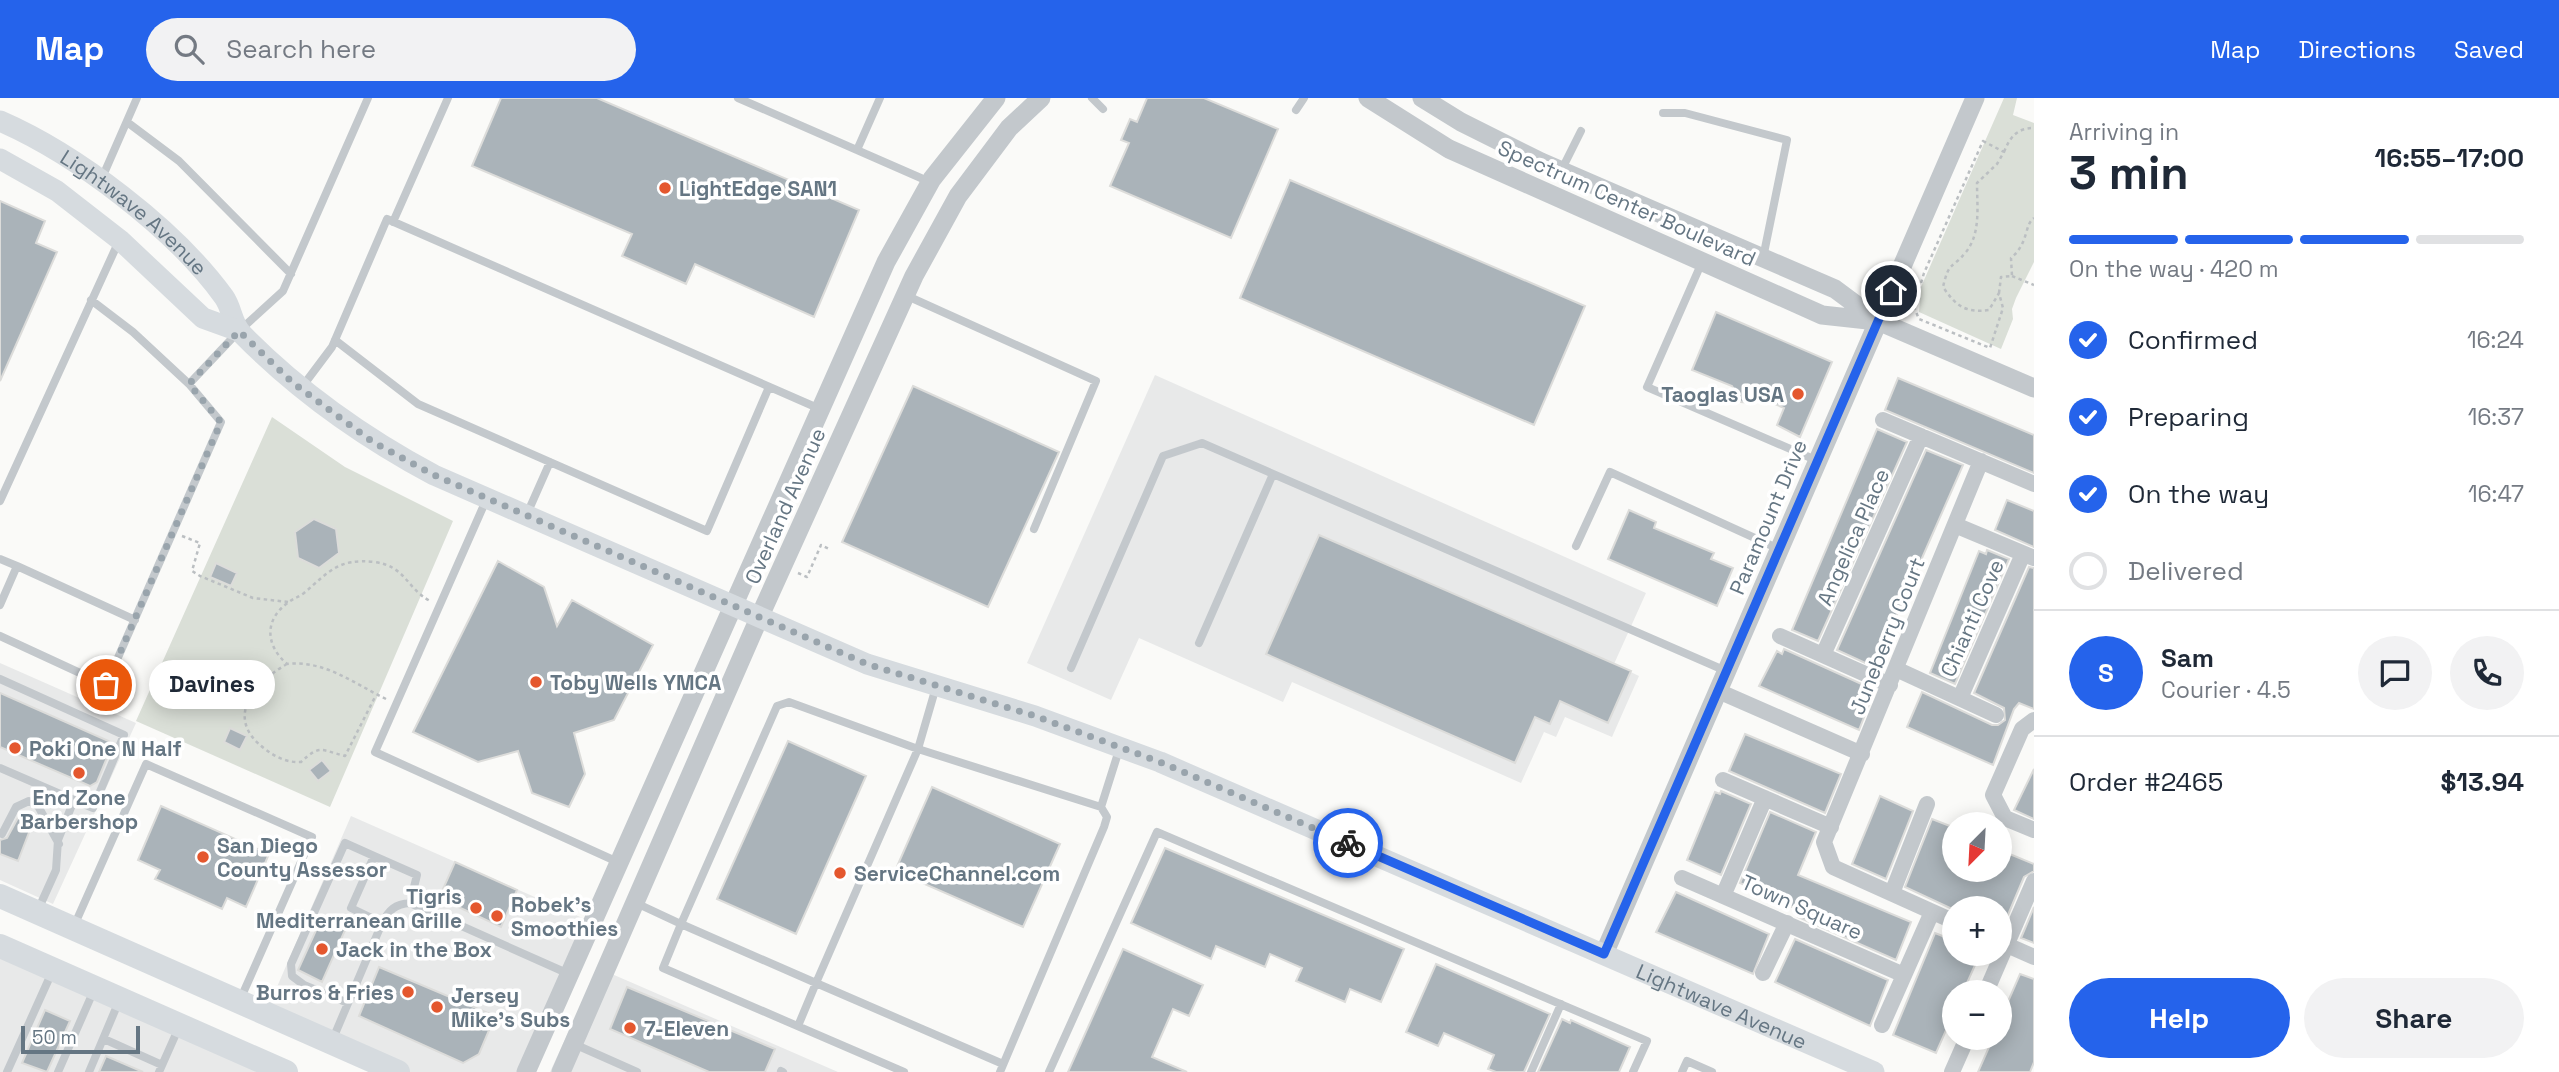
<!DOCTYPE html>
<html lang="en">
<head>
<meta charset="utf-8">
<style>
  body { margin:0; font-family:"Space Grotesk",sans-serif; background:#f2f2f3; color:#1f2937; height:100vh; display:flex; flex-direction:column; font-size:26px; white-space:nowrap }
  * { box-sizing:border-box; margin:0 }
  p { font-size:23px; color:#747a83 }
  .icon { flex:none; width:38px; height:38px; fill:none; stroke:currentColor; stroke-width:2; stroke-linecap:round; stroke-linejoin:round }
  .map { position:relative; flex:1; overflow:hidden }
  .sheet { display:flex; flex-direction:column; background:#fff; width:525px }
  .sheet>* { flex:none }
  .needle { width:46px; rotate:204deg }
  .fabs { position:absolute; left:1942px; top:714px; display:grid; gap:14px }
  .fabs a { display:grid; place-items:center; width:70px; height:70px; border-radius:50%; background:#fff; box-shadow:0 4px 18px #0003; font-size:35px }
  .scale { position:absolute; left:21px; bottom:18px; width:119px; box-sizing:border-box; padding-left:7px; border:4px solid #657683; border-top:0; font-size:19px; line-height:24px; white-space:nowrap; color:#657683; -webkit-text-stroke:5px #fff; paint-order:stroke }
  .pin { position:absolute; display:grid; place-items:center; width:60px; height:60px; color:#fff; margin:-30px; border:4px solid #fff; border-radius:50%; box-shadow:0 2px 7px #0007 }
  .courier { position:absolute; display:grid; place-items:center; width:70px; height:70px; margin:-35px; border:5px solid #2563eb; border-radius:50%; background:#fff; color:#222; box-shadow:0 2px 9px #0007 }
  .bubble { position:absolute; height:49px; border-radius:24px; background:#fff; box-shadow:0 4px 18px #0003; font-size:23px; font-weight:600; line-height:49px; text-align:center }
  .head em { font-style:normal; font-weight:600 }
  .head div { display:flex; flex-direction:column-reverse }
  .head { display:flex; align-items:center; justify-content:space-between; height:119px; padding:0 35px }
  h1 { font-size:46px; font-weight:600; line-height:52px }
  .bar { display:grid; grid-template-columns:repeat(4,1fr); gap:10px 7px; align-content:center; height:84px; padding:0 35px }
  .bar i { height:9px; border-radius:5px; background:#e0e1e3 }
  .bar .active { background:#2563eb }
  .bar p { grid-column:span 4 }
  .line { display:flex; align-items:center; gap:18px; padding:0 35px; border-top:2px solid #e0e1e3 }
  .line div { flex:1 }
  .round { display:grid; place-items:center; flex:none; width:74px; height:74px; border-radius:37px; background:#f2f2f3 }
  ol { padding:0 35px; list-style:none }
  li { display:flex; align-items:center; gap:21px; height:77px }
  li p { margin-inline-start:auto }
  li .icon { padding:7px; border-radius:50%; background:#2563eb; color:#fff; stroke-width:4 }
  li:last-child { color:#747a83 }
  li i { width:38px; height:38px; border:4px solid #e0e1e3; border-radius:50% }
  .cta { display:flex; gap:14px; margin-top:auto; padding:14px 35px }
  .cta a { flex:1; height:80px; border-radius:42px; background:#2563eb; color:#fff; font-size:28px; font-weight:600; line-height:80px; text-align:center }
  .cta a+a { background:#f2f2f3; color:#1f2937 }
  header { display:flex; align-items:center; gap:42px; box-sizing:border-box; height:98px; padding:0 35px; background:#2563eb; color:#fff }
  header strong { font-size:33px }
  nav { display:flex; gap:38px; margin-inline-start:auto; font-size:24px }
  .search { width:490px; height:63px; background:#f2f2f3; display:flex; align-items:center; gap:18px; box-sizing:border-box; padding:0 24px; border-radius:38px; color:#747a83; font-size:26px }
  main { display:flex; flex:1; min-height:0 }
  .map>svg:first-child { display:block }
</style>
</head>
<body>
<header>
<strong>Map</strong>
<div class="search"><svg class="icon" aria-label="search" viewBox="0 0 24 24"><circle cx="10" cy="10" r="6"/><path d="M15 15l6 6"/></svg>Search here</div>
<nav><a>Map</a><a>Directions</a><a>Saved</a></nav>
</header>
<main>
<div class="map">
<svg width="2034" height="974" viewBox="0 0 2034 974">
  <rect width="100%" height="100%" fill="#fafaf8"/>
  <!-- built -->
  <path fill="#e8e9e9" d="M1155 277 1646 495 1614 566 1639 578 1612 639 1565 619 1556 639 1544 634 1521 685 1292 584 1283 604 1139 540 1111 602 1027 565Z
    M0 565 136 625 53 806 0 782Z
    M351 718 587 822 524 974H409L267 912Z
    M0 853 275 974H0Z
    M598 870 838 974H550Z"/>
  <!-- green -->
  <path fill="#dadfd7" d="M2004 0H2017L2013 17 2034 25V164L2016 200 2012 211 2013 221 2001 251 1919 214 1921 189Z
    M272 319 345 369 453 423 330 709 136 623Z"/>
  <!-- building -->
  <path fill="#aab3b9" stroke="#dcdcda" stroke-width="2" d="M501 0H597L859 112 814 219 695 166 686 186 622 158 632 136 472 68Z
    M1147 0H1204L1278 31 1231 140 1110 88 1129 45 1121 42 1130 21 1137 24Z
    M1290 82 1585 208 1534 327 1240 200Z
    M0 103 45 123 36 145 57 154 0 283Z
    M1716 214 1832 264 1800 339 1777 327 1784 310 1756 298 1751 305 1741 304 1732 288 1692 272Z
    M1898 280 2034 337V375L1885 312Z
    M913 288 1059 354 988 509 842 444Z
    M1877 331 1907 344 1818 543 1792 532Z
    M1926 352 1963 367 1874 569 1837 552Z
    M2007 402 2034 413V449L1995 432Z
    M1629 412 1656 424 1654 430 1714 455 1711 461 1733 470 1717 508 1608 461Z
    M314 421 336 431 339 455 319 470 298 460 295 434Z
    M1319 437 1631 573 1608 625 1560 603 1550 626 1535 619 1515 665 1266 556Z
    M1987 452 2009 461 1955 586 1930 575 1979 453 1986 456Z
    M498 463 544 489 557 528 572 502 653 547 614 622 574 635 585 676 569 709 532 695 518 653 478 664 413 634Z
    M216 465 237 475 231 488 210 479Z
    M2029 469 2034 470V611L2019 605 2014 611 1993 667 1907 629 1922 594 1992 627H1998L2005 622 2004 610 1974 595Z
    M1784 551 1866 588 1864 592 1873 596 1859 632 1759 588 1777 553 1782 556Z
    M0 595 113 645 97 684 90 688 0 649Z
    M230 630 247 638 240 652 224 644Z
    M1745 636 1841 676 1825 715 1729 673Z
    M788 643 866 678 796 836 717 801Z
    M322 662 331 673 318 683 309 672Z
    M2034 671V721L2014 712Z
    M932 689 1060 746 1023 829 895 773Z
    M1721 693 1751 706 1721 777 1687 762 1715 694 1720 696Z
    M1880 698 1913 713 1886 781 1852 766Z
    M161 708 269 756 246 809 227 800 222 811 155 781 160 772 138 762Z
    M1770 714 1816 734 1798 777 1911 824 1896 862 1798 819 1801 813 1740 785Z
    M19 718 33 724 18 763 0 756V742L7 740Z
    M1932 721 1955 730V772H2000V752L2034 766V773L2024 779 2002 831 2000 810H1950L1905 789Z
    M1165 750 1404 851 1381 904 1350 891 1345 904 1296 883 1302 870 1270 856 1265 869 1216 848 1211 861 1131 825Z
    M455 764 517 792 501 829 439 800Z
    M1676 794 1769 836 1753 876 1656 834Z
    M2034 809V845L2021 840Z
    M322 819 346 830 322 884 298 872Z
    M1935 835 1955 843V856H1980L1963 894H1955V912L1936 955 1893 937Z
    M1795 841 1888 882 1870 928 1775 884Z
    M1123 851 1203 887 1189 918 1173 911 1152 959 1187 974H1068Z
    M1436 866 1550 916 1524 974H1496L1488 971 1494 957 1444 935 1438 948 1406 934Z
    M379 869 495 918 479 956 463 965 359 918Z
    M2020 876 2034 881V964L2030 974H1978L1993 940H2000V922Z
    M627 889 775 951 765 974H709L610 931Z
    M45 912 70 923 47 974 22 965Z
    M1562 921 1570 925 1571 922 1630 949 1619 974H1538Z
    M106 958 143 974H99Z"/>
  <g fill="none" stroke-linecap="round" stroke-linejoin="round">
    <!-- path -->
    <path stroke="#bbbfc2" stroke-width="2.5" stroke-dasharray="3.5 3.5" stroke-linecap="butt" d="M1983 43 2004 54 1997 66 1977 85C1977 108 1981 135 1966 154 1951 172 1949 163 1943 189 1956 208 1965 215 1989 212L1999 195 2003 210 1990 250 1919 221 1914 209 1924 175Z
      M2004 54C2010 39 2017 30 2034 30
      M2012 178 2034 187
      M1999 195 2001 179 2012 178 2011 160C2029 145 2024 127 2034 120
      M182 438 200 445 192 473 200 478 253 500 288 504
      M798 475 807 479 821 447 831 452
      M287 566C254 585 223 620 265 651 275 659 288 665 301 664 320 646 321 652 345 658L376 597
      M386 601C353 585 325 562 287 566 265 547 264 521 289 504 294 500 299 499 304 495 329 474 338 460 374 464 406 468 406 490 430 503"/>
    <!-- service -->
    <path stroke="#c3c8cc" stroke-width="8" d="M738 0 930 84
      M1092 0 1103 11
      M1296 12 1304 0
      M1663 15H1685L1787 42 1763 160
      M127 24 179 63 291 176
      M857 52 880 0
      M1562 71 1581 33
      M102 80 137 0
      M393 124 448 0
      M1702 164 1647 289 1818 363
      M905 197 1096 283 1034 431
      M91 202 133 234 189 286
      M335 242 418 306 707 433 769 289
      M302 289 332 249 387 121 820 311
      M487 400 375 654 620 765
      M0 403 118 145
      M527 416 550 364
      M1576 448 1610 374 1779 451
      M0 461 17 468 0 507
      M17 468 135 522
      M0 538 106 587 221 324 189 286 239 233 283 193 368 0
      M1199 545 1273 376
      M1071 570 1163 358 1202 345 1726 573
      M0 581 124 637 93 710 74 702
      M936 589 918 651 1101 709 1119 652
      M0 670 74 702 58 742 56 772 38 812
      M2 736 16 709 29 703 38 708 59 746
      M636 805 681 826 777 608 789 604 918 651 816 885 681 826 663 870 904 974
      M382 825 351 810 374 758 417 777 410 805
      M74 828 146 666 312 739 240 902
      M348 905 304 887 292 878 291 866 345 745 374 758
      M798 928 816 885 1003 966
      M104 941 162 967
      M332 943 382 825C389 812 395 806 410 805L569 876
      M574 946 637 974
      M781 973 783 974
      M7 974 52 874
      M58 974 94 892
      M89 974 119 903
      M159 974 179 929
      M1000 974 1104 729 1107 719 1101 709
      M1049 974 1157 734 1647 943 1633 974
      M1531 974 1561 906
      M1682 974 1687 963 1712 974"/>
    <!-- minor -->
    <path stroke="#c3c8cc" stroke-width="16" d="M1883 322 2034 386
      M1955 427 2034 460
      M1780 538 1890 587
      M1823 557 1921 338
      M1896 571 1996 617
      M1718 593 1862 656
      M1960 600 2023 456
      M2034 622 2022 631 1993 697 2005 720 2034 732
      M1723 682 1831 729
      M1682 780 1904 877
      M1892 795 1927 706
      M1723 798 1765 700
      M1955 824 1833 769 1824 744 1981 363
      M2000 844 2034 859
      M1763 875 1787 825
      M1986 894 2034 783
      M1882 927 1932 814
      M1952 974 1967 940"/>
    <!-- tertiary -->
    <path stroke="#c3c8cc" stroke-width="19" d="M1368 0 1449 51 1822 217 1877 223
      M1422 0 1461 24 1541 64 1835 191 1878 223 2034 290
      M1604 856 1975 0
      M526 974 886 164 932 81 996 0
      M561 974 759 520 914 178 958 98 1009 30 1041 0"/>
    <!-- secondary -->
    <g stroke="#d6dbdf" stroke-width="21">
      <path id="s1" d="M0 23C76 56 175 131 224 199 232 210 232 226 242 236 299 294 363 339 434 377L867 566 1035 618 1160 664 1874 974"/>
      <path d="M0 61 57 93 120 142 203 220 239 233"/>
    </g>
    <!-- primary -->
    <path stroke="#d6dbdf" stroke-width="24" d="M0 798 398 974
      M0 848 286 974"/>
  </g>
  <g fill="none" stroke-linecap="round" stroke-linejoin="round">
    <!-- done -->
    <path stroke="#99a4ac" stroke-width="7" stroke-dasharray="0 12.6" d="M106 587 221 324 189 286 239 233 293 285 373 344 434 377 867 566 1035 618 1160 664 1348 745"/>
    <!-- route -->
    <path stroke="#2563eb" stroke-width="9" d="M1348 745 1604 856 1891 193"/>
  </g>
  <!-- markers -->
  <g fill="#e4572e" stroke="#fff" stroke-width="2.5">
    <circle cx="665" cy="90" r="7"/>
    <circle cx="1798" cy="296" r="7"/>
    <circle cx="536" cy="584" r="7"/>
    <circle cx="15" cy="650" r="7"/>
    <circle cx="79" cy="675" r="7"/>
    <circle cx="203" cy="759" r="7"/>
    <circle cx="840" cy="775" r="7"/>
    <circle cx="476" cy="810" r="7"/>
    <circle cx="497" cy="818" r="7"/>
    <circle cx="322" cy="851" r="7"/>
    <circle cx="408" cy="894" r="7"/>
    <circle cx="437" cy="909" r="7"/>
    <circle cx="630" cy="930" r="7"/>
  </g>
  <g text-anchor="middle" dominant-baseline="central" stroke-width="7" stroke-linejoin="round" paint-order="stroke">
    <!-- poi labels -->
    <g font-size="21" font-weight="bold" fill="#657683" stroke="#fff" text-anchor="start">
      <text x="679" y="90">LightEdge SAN1</text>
      <text x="1784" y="296" text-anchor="end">Taoglas USA</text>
      <text x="550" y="584">Toby Wells YMCA</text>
      <text x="29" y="650">Poki One N Half</text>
      <text x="79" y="699" text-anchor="middle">End Zone<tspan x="79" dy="24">Barbershop</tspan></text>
      <text x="217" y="747">San Diego<tspan x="217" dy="24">County Assessor</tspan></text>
      <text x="854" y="775">ServiceChannel.com</text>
      <text x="462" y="798" text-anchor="end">Tigris<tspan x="462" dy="24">Mediterranean Grille</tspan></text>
      <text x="511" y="806">Robek's<tspan x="511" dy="24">Smoothies</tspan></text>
      <text x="336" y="851">Jack in the Box</text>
      <text x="394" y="894" text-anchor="end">Burros &amp; Fries</text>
      <text x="451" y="897">Jersey<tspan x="451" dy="24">Mike's Subs</tspan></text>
      <text x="644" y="930">7-Eleven</text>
    </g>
    <!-- street labels -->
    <g font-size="21" fill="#657683" stroke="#fff">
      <text transform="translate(1627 105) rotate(24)">Spectrum Center Boulevard</text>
      <text stroke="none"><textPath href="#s1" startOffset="163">Lightwave Avenue</textPath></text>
      <text transform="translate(785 408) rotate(-66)">Overland Avenue</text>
      <text transform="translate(1768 419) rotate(-67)">Paramount Drive</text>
      <text transform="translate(1853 439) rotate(-66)">Angelica Place</text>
      <text transform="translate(1972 520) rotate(-66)">Chianti Cove</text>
      <text transform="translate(1887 538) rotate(-68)">Juneberry Court</text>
      <text transform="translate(1802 809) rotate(24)">Town Square</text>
      <text stroke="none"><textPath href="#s1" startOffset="1962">Lightwave Avenue</textPath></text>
    </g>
  </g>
</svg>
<div class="fabs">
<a><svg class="needle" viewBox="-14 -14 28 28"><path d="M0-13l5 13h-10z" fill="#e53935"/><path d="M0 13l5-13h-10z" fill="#747a83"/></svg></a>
<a>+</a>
<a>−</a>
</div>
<div class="scale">50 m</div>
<div class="pin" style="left:106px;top:587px;background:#ea580c"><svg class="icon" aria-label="bag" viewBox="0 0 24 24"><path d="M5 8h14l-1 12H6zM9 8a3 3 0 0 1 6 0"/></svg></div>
<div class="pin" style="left:1891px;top:193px;background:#1f2937"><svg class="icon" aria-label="home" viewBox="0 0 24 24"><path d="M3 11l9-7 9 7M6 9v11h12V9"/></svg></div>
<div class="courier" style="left:1348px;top:745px"><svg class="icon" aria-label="bike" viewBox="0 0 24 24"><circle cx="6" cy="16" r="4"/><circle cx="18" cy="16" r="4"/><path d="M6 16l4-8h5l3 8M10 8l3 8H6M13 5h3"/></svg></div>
<div class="bubble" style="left:149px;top:562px;width:126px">Davines</div>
</div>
<section class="sheet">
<div class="head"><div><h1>3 min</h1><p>Arriving in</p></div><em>16:55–17:00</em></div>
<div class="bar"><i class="active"></i><i class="active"></i><i class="active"></i><i></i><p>On the way · 420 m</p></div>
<ol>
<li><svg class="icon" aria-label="check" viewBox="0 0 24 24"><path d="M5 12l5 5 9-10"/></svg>Confirmed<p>16:24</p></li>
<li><svg class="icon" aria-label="check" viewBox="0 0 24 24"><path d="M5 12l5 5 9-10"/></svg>Preparing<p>16:37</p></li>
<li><svg class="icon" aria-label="check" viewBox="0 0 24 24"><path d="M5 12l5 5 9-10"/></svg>On the way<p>16:47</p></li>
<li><i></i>Delivered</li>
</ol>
<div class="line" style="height:126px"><b class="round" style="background:#2563eb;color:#fff">S</b><div><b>Sam</b><p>Courier · 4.5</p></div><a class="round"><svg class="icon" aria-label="chat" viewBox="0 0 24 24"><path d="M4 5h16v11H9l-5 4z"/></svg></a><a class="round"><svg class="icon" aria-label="phone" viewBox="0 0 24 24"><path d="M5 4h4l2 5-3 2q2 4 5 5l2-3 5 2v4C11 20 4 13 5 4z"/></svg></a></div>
<div class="line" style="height:91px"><div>Order #2465</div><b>$13.94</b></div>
<div class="cta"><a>Help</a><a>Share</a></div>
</section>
</main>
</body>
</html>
